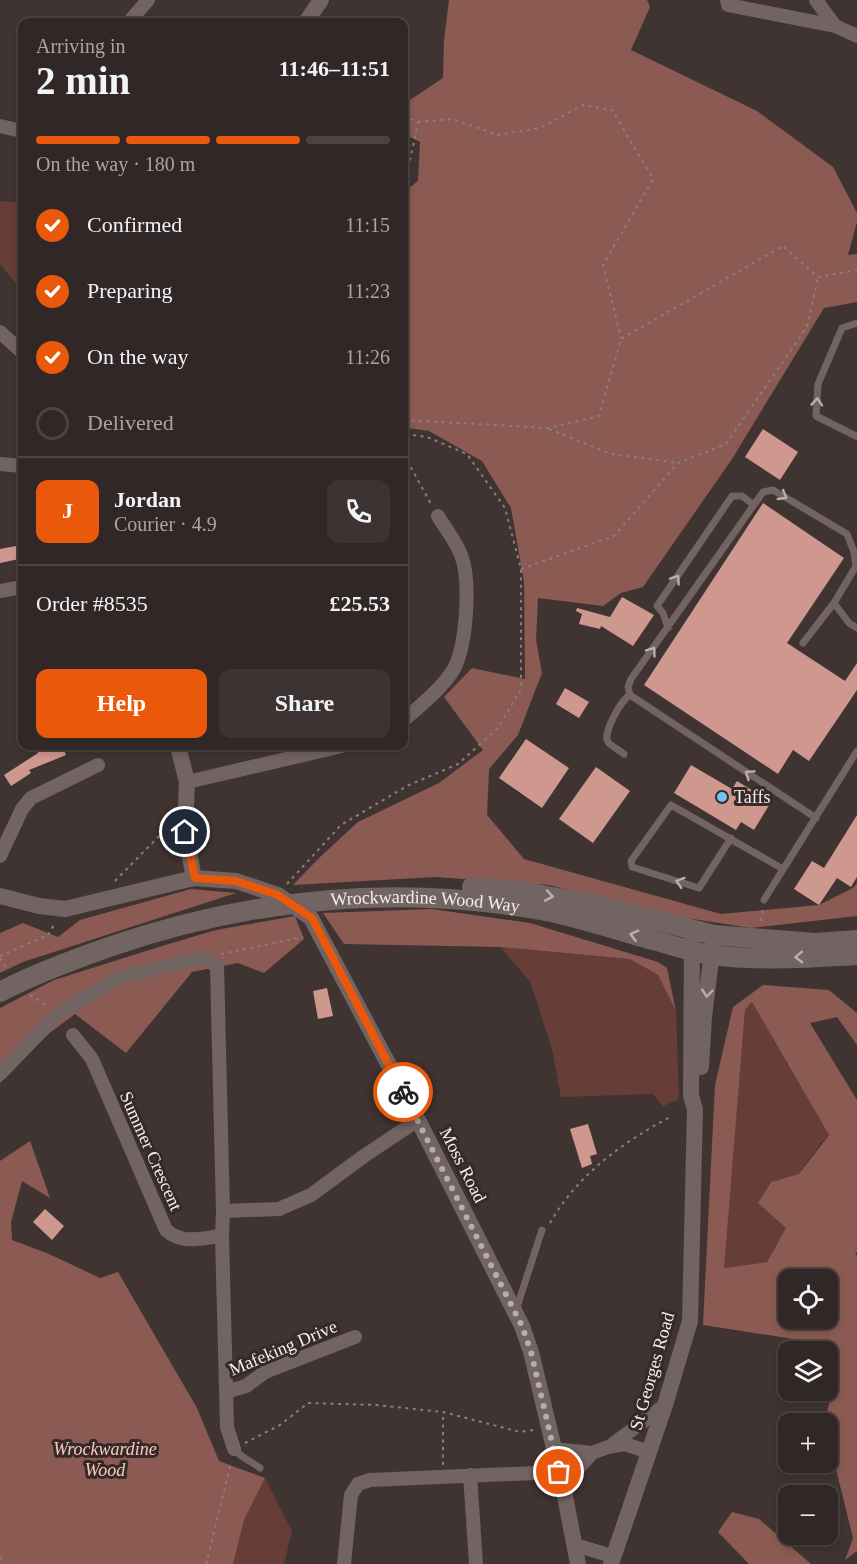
<!DOCTYPE html>
<html lang="en">
<head>
<meta charset="utf-8">
<style>
  body { margin:0; font-family:"Times New Roman",serif; background:#3c3332; color:#f1f3f6; height:100vh; display:flex; flex-direction:column; font-size:22px; white-space:nowrap }
  * { box-sizing:border-box; margin:0 }
  p { font-size:20px; color:#a8a5a7 }
  .icon { flex:none; width:33px; height:33px; fill:none; stroke:currentColor; stroke-width:2; stroke-linecap:round; stroke-linejoin:round }
  .map { position:relative; flex:1; overflow:hidden }
  .sheet { position:absolute; left:18px; top:18px; width:390px; height:732px; display:flex; flex-direction:column; background:#302726; border-radius:12px; box-shadow:0 3px 9px #0003,0 0 0 2px #4b4443 }
  .sheet>* { flex:none }
  .fabs { position:absolute; left:778px; top:1269px; display:grid; gap:12px }
  .fabs a { display:grid; place-items:center; width:60px; height:60px; border-radius:12px; background:#302726; box-shadow:0 3px 9px #0003,0 0 0 2px #4b4443; font-size:30px }
  .pin { position:absolute; display:grid; place-items:center; width:51px; height:51px; color:#fff; margin:-26px; border:3px solid #fff; border-radius:50%; box-shadow:0 2px 6px #0007 }
  .courier { position:absolute; display:grid; place-items:center; width:60px; height:60px; margin:-30px; border:4px solid #ea580c; border-radius:50%; background:#fff; color:#222; box-shadow:0 2px 8px #0007 }
  .summary em { font-style:normal; font-weight:700 }
  .summary div { display:flex; flex-direction:column-reverse }
  .summary { display:flex; align-items:center; justify-content:space-between; height:102px; padding:0 18px }
  h1 { font-size:39px; font-weight:700; line-height:45px }
  .bar { display:grid; grid-template-columns:repeat(4,1fr); gap:9px 6px; align-content:center; height:72px; padding:0 18px }
  .bar i { height:8px; border-radius:4px; background:#4b4443 }
  .bar .active { background:#ea580c }
  .bar p { grid-column:span 4 }
  .line { display:flex; align-items:center; gap:15px; padding:0 18px; border-top:2px solid #4b4443 }
  .line div { flex:1 }
  .round { display:grid; place-items:center; flex:none; width:63px; height:63px; border-radius:12px; background:#3c3332 }
  ol { padding:0 18px; list-style:none }
  li { display:flex; align-items:center; gap:18px; height:66px }
  li p { margin-inline-start:auto }
  li .icon { padding:6px; border-radius:50%; background:#ea580c; color:#fff; stroke-width:4 }
  li:last-child { color:#a8a5a7 }
  li i { width:33px; height:33px; border:3px solid #4b4443; border-radius:50% }
  .primary-button { display:flex; gap:12px; margin-top:auto; padding:12px 18px }
  .primary-button a { flex:1; height:69px; border-radius:12px; background:#ea580c; color:#fff; font-size:24px; font-weight:700; line-height:69px; text-align:center }
  .primary-button a+a { background:#3c3332; color:#f1f3f6 }
  .map>svg:first-child { display:block }
</style>
</head>
<body>
<div class="map">
<svg width="857" height="1564" viewBox="0 0 857 1564">
  <rect width="100%" height="100%" fill="#403432"/>
  <!-- green -->
  <path fill="#673e37" d="M0 201 22 203V290L0 264Z
    M500 947 630 959 658 975 676 1011 679 1099 663 1106 653 1094 561 1097 552 1049 530 981Z
    M752 1002 829 1135 821 1143 799 1174 771 1182 758 1203 786 1228 767 1262 723 1268 745 1010Z
    M265 1478 292 1531 284 1564H233L244 1520Z"/>
  <!-- forest -->
  <path fill="#8b5a52" fill-rule="evenodd" d="M449 0H647L650 7 631 50 757 111 833 167 857 213V222L848 255 857 254V302L824 308 732 459 643 587 621 593 603 606 538 598 536 640 542 673 518 735 489 769 487 815 524 859 721 914 819 905 853 888 857 883V916L751 928 648 912 549 885 435 877 293 885 319 858 358 822 439 783 483 750 444 697 472 668 525 679 524 582 511 508 482 461 429 431 408 428 404 431V192L418 181 420 142 404 134V104L443 78 444 40Z
    M191 889 236 893 23 962 0 973V933L23 923 58 937 80 920Z
    M432 909 530 923 658 962 667 968 676 1011 658 975 630 959 500 947 344 944 323 913Z
    M295 916 304 939 264 973 238 963 192 972 126 1053 75 1014 43 1038 0 1083V1008L54 980 162 946 216 930Z
    M763 985 829 990 857 1013V1045L837 1017 810 1023 857 1100V1252L855 1253 857 1256V1551L845 1560 853 1538 832 1453 828 1451V1424L825 1423 832 1388 828 1364V1352L815 1351 800 1340 703 1325 715 1085 733 1007ZM752 1002 829 1135 799 1174 771 1182 758 1203 786 1228 767 1262 724 1268 745 1010ZM789 1280H828V1318H789Z
    M30 1141 50 1198 22 1181 11 1222 12 1240 49 1254 100 1278 118 1272 197 1408 219 1461 265 1478 244 1520 233 1564H0V1161Z
    M732 1512 759 1519 811 1564H749L718 1532Z"/>
  <!-- building -->
  <path fill="#ce988f" d="M763 429 798 452 780 480 745 457Z
    M763 503 844 558 787 643 845 681 857 663V690L809 761 793 750 778 774 644 685Z
    M16 546 19 559 0 563V549Z
    M622 597 654 615 633 646 601 626 600 629 579 624 582 614 576 611 577 608 610 617Z
    M565 688 589 702 579 718 556 704Z
    M526 739 569 768 542 808 499 778Z
    M35 746H62L66 755 29 770 31 773 11 786 4 775 38 753Z
    M691 765 732 789 737 781 771 802 754 830 741 822 736 830 674 793Z
    M596 767 630 791 593 843 559 819Z
    M857 815V877L851 887 837 878 819 905 794 889 812 861 824 868Z
    M327 988 333 1016 318 1019 313 991Z
    M588 1124 597 1154 590 1156 592 1164 582 1168 570 1129Z
    M45 1209 64 1226 52 1240 33 1222Z"/>
  <g fill="none" stroke-linecap="round" stroke-linejoin="round">
    <!-- path -->
    <path stroke="#897f7d" stroke-width="2" stroke-dasharray="3 4.5" stroke-linecap="butt" d="M404 116 418 122 452 119 498 135 540 128 583 105 612 110 653 179 603 265 621 338
      M404 190 418 122
      M818 277 857 270
      M404 420 548 428 599 416 621 339 783 246 818 277
      M404 423 409 464 431 504
      M549 429 611 454 678 463
      M521 569 614 536 678 463 726 444 807 327 818 277
      M115 881 170 825
      M287 884 341 825 407 786 458 764 498 728 521 689V569L505 508 467 454 427 437 406 434
      M761 921 763 909
      M221 954 303 937
      M0 956 48 935 55 923
      M0 958 8 971
      M30 995 48 1006
      M550 1223C578 1174 623 1142 672 1116
      M245 1443 280 1425 308 1403 376 1405 443 1412 520 1432 533 1430
      M443 1465V1413
      M0 1557 4 1564
      M206 1564 231 1463"/>
    <!-- service -->
    <path stroke="#726462" stroke-width="7" d="M856 436 816 416 818 384 842 328 857 323
      M668 628 663 613 657 606 732 496H742L754 505
      M803 643 834 603
      M624 754C619 750 611 746 608 742 602 733 622 699 630 695
      M816 818 630 695 628 687 631 679 763 492 773 490 847 534 854 552 856 566 834 603 849 623 857 628
      M731 838 699 888 632 867 631 861 671 805 783 869
      M764 900 857 751
      M516 1310 542 1230
      M234 1449C241 1458 251 1461 260 1468"/>
    <!-- minor -->
    <path stroke="#726462" stroke-width="14" d="M727 0 728 5 835 26 857 36
      M816 0 835 26
      M129 22 148 0
      M0 126 22 131
      M0 332 22 352
      M0 464 22 466
      M0 591 22 587
      M404 720C421 705 439 691 452 672 467 649 471 580 461 555 456 541 445 528 438 516
      M187 782 342 746
      M0 856 22 809 31 798 98 765
      M0 1074 58 1014 118 978 204 957 217 967 223 1211 222 1236C201 1238 183 1245 166 1230L92 1059 73 1035
      M223 1211 279 1209 311 1195 364 1156 418 1120
      M222 1236 227 1427 234 1449
      M226 1392 246 1386 265 1372 355 1337
      M613 1444 665 1405
      M554 1449 592 1453 608 1447 625 1444 649 1452
      M470 1475 476 1564
      M563 1486 592 1453
      M575 1545 612 1556
      M344 1564 351 1495 358 1484 370 1480 559 1472"/>
    <!-- tertiary -->
    <path stroke="#726462" stroke-width="16" d="M306 22 321 0
      M178 746 187 782 185 832 194 878
      M0 896 39 906 65 909 194 878 236 881 278 895 311 918 418 1120 522 1326 531 1352 563 1486 578 1564
      M701 1067 704 1017 713 943
      M611 1564 665 1405 690 1321 695 1109 691 1096 692 939"/>
    <!-- secondary -->
    <g stroke="#726462" stroke-width="20">
      <path d="M472 887 520 891 596 905 714 935 815 943 857 940"/>
      <path id="s1" d="M0 992C34 974 72 960 109 947 252 898 396 883 546 911 585 919 625 933 664 943 680 948 696 953 712 955 759 961 810 958 857 955"/>
    </g>
  </g>
  <!-- one-way arrows -->
  <defs><path id="oneway-chevron" d="M-2-3.5L2.5 0L-2 3.5" fill="none" stroke-width="1.6" stroke-linecap="round" stroke-linejoin="round" transform="scale(1.5)"/></defs>
  <g stroke="#bbb0ae">
    <use href="#oneway-chevron" transform="translate(817 402) rotate(-86)"/>
    <use href="#oneway-chevron" transform="translate(783 496) rotate(31)"/>
    <use href="#oneway-chevron" transform="translate(676 579) rotate(-56)"/>
    <use href="#oneway-chevron" transform="translate(652 651) rotate(-54)"/>
    <use href="#oneway-chevron" transform="translate(749 774) rotate(-146)"/>
    <use href="#oneway-chevron" transform="translate(680 882) rotate(-162)"/>
    <use href="#oneway-chevron" transform="translate(549 896) rotate(10)"/>
    <use href="#oneway-chevron" transform="translate(634 935) rotate(-165)"/>
    <use href="#oneway-chevron" transform="translate(799 957) rotate(179)"/>
    <use href="#oneway-chevron" transform="translate(707 993) rotate(96)"/>
  </g>
  <g fill="none" stroke-linecap="round" stroke-linejoin="round">
    <!-- done -->
    <path stroke="#b6adac" stroke-width="6" stroke-dasharray="0 10.8" d="M403 1092 522 1326 531 1352 559 1472"/>
    <!-- route -->
    <path stroke="#ea580c" stroke-width="8" d="M185 832 195 878 236 881 278 895 312 918 403 1092"/>
  </g>
  <!-- markers -->
  <circle fill="#74c0f6" stroke="#352a28" stroke-width="2" cx="722" cy="797" r="6"/>
  <g text-anchor="middle" dominant-baseline="central" stroke-width="6" stroke-linejoin="round" paint-order="stroke">
    <!-- poi labels -->
    <g font-size="18" fill="#f6eeed" stroke="#352a28" text-anchor="start">
      <text x="734" y="797">Taffs</text>
    </g>
    <!-- street labels -->
    <g font-size="18" fill="#f6eeed" stroke="#352a28">
      <text stroke="none"><textPath href="#s1" startOffset="440">Wrockwardine Wood Way</textPath></text>
      <text transform="translate(151 1151) rotate(66)">Summer Crescent</text>
      <text transform="translate(463 1165) rotate(63)">Moss Road</text>
      <text transform="translate(283 1348) rotate(-23)">Mafeking Drive</text>
      <text transform="translate(652 1371) rotate(-74)">St Georges Road</text>
    </g>
    <!-- park labels -->
    <g font-size="18" font-style="italic" fill="#fac8c0" stroke="#352a28">
      <text x="105" y="1449">Wrockwardine<tspan x="105" dy="21">Wood</tspan></text>
    </g>
  </g>
</svg>
<div class="fabs">
<a><svg class="icon" aria-label="locate" viewBox="0 0 24 24"><circle cx="12" cy="12" r="6"/><path d="M12 2v4M12 18v4M2 12h4M18 12h4"/></svg></a>
<a><svg class="icon" aria-label="layers" viewBox="0 0 24 24"><path d="M12 4l9 5-9 5-9-5zM3 14l9 5 9-5"/></svg></a>
<a>+</a>
<a>−</a>
</div>
<div class="pin" style="left:559px;top:1472px;background:#ea580c"><svg class="icon" aria-label="bag" viewBox="0 0 24 24"><path d="M5 8h14l-1 12H6zM9 8a3 3 0 0 1 6 0"/></svg></div>
<div class="pin" style="left:185px;top:832px;background:#1f2937"><svg class="icon" aria-label="home" viewBox="0 0 24 24"><path d="M3 11l9-7 9 7M6 9v11h12V9"/></svg></div>
<div class="courier" style="left:403px;top:1092px"><svg class="icon" aria-label="bike" viewBox="0 0 24 24"><circle cx="6" cy="16" r="4"/><circle cx="18" cy="16" r="4"/><path d="M6 16l4-8h5l3 8M10 8l3 8H6M13 5h3"/></svg></div>
<section class="sheet">
<div class="summary"><div><h1>2 min</h1><p>Arriving in</p></div><em>11:46–11:51</em></div>
<div class="bar"><i class="active"></i><i class="active"></i><i class="active"></i><i></i><p>On the way · 180 m</p></div>
<ol>
<li><svg class="icon" aria-label="check" viewBox="0 0 24 24"><path d="M5 12l5 5 9-10"/></svg>Confirmed<p>11:15</p></li>
<li><svg class="icon" aria-label="check" viewBox="0 0 24 24"><path d="M5 12l5 5 9-10"/></svg>Preparing<p>11:23</p></li>
<li><svg class="icon" aria-label="check" viewBox="0 0 24 24"><path d="M5 12l5 5 9-10"/></svg>On the way<p>11:26</p></li>
<li><i></i>Delivered</li>
</ol>
<div class="line" style="height:108px"><b class="round" style="background:#ea580c;color:#fff">J</b><div><b>Jordan</b><p>Courier · 4.9</p></div><a class="round"><svg class="icon" aria-label="phone" viewBox="0 0 24 24"><path d="M5 4h4l2 5-3 2q2 4 5 5l2-3 5 2v4C11 20 4 13 5 4z"/></svg></a></div>
<div class="line" style="height:78px"><div>Order #8535</div><b>£25.53</b></div>
<div class="primary-button"><a>Help</a><a>Share</a></div>
</section>
</div>
</body>
</html>
